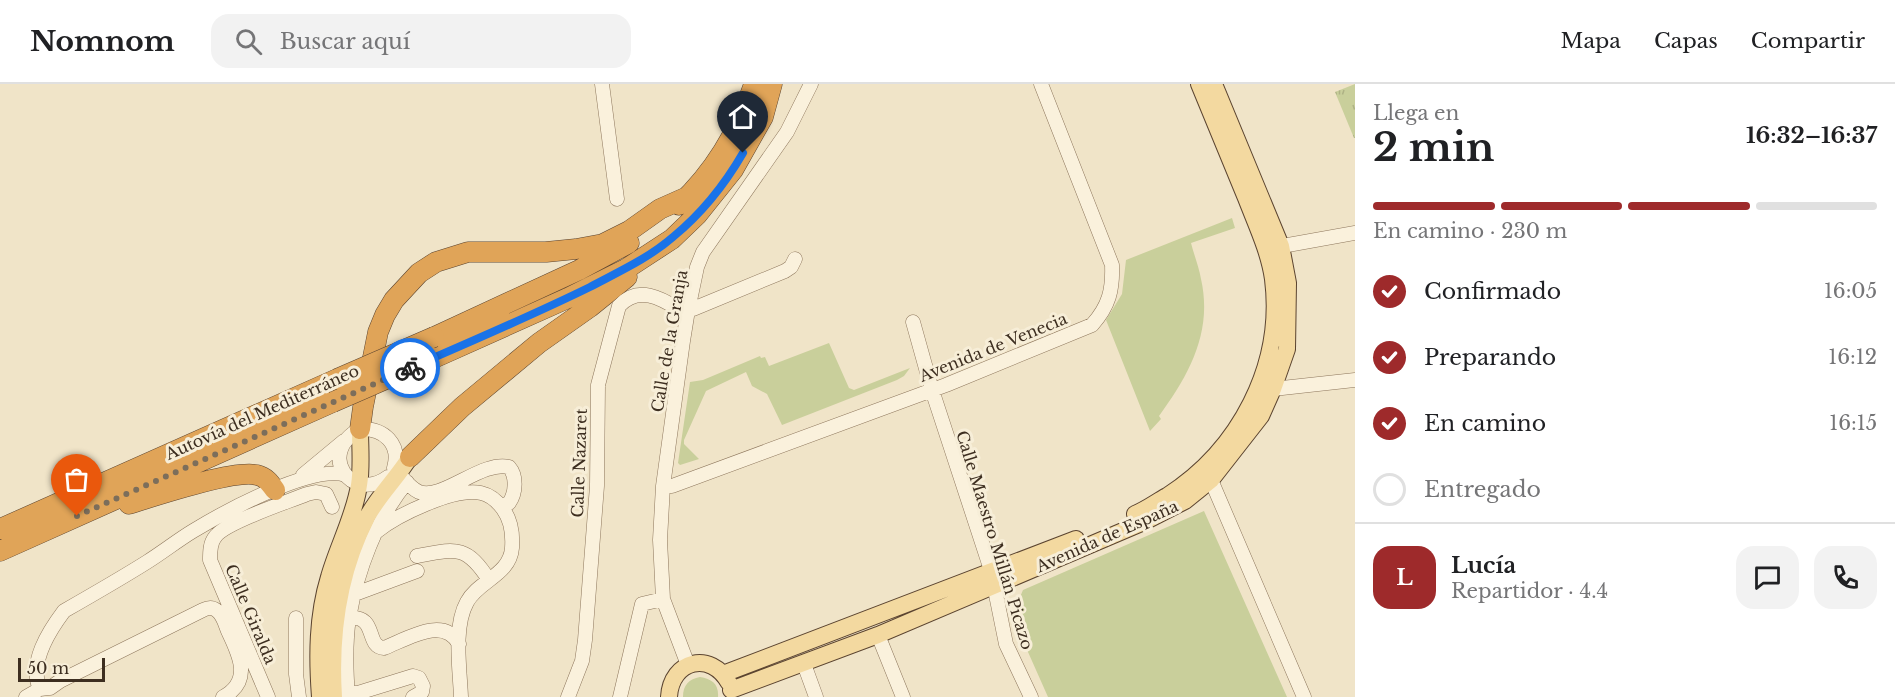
<!DOCTYPE html>
<html lang="es">
<head>
<meta charset="utf-8">
<style>
  body { margin:0; font-family:"Libre Baskerville",serif; background:#f2f2f2; color:#202124; height:100vh; display:flex; flex-direction:column; font-size:22px; white-space:nowrap }
  * { box-sizing:border-box; margin:0 }
  p { font-size:20px; color:#757577 }
  .icon { flex:none; width:33px; height:33px; fill:none; stroke:currentColor; stroke-width:2; stroke-linecap:round; stroke-linejoin:round }
  .map { position:relative; flex:1; overflow:hidden }
  .sheet { display:flex; flex-direction:column; background:#fff; width:540px }
  .sheet>* { flex:none }
  .scale { position:absolute; left:18px; bottom:15px; width:87px; box-sizing:border-box; padding-left:6px; border:3px solid #3d2e20; border-top:0; font-size:16px; line-height:21px; white-space:nowrap; color:#3d2e20; -webkit-text-stroke:4px #f7eed8; paint-order:stroke }
  .pin { position:absolute; display:grid; place-items:center; width:51px; height:51px; color:#fff; margin:-62px -26px; border-radius:50% 50% 50% 0; rotate:-45deg; box-shadow:0 0 6px #0007 }
  .pin .icon { rotate:45deg }
  .courier { position:absolute; display:grid; place-items:center; width:60px; height:60px; margin:-30px; border:4px solid #1a73e8; border-radius:50%; background:#fff; color:#222; box-shadow:0 2px 8px #0007 }
  .head em { font-style:normal; font-weight:700 }
  .head div { display:flex; flex-direction:column-reverse }
  .head { display:flex; align-items:center; justify-content:space-between; height:102px; padding:0 18px }
  h1 { font-size:39px; font-weight:700; line-height:45px }
  .bar { display:grid; grid-template-columns:repeat(4,1fr); gap:9px 6px; align-content:center; height:72px; padding:0 18px }
  .bar i { height:8px; border-radius:4px; background:#e0e0e0 }
  .bar .on { background:#9e2a2b }
  .bar p { grid-column:span 4 }
  .line { display:flex; align-items:center; gap:15px; padding:0 18px; border-top:2px solid #e0e0e0 }
  .line div { flex:1 }
  .round { display:grid; place-items:center; flex:none; width:63px; height:63px; border-radius:18px; background:#f2f2f2 }
  ol { padding:0 18px; list-style:none }
  li { display:flex; align-items:center; gap:18px; height:66px }
  li p { margin-inline-start:auto }
  li .icon { padding:6px; border-radius:50%; background:#9e2a2b; color:#fff; stroke-width:4 }
  li:last-child { color:#757577 }
  li i { width:33px; height:33px; border:3px solid #e0e0e0; border-radius:50% }
  header { display:flex; align-items:center; gap:36px; box-sizing:border-box; height:84px; padding:0 30px; background:#fff; border-bottom:2px solid #e0e0e0 }
  header strong { font-size:28px }
  nav { display:flex; gap:33px; margin-inline-start:auto; font-size:21px }
  .search { width:420px; height:54px; background:#f2f2f2; display:flex; align-items:center; gap:15px; box-sizing:border-box; padding:0 21px; border-radius:18px; color:#757577; font-size:22px }
  main { display:flex; flex:1; min-height:0 }
  .map>svg:first-child { display:block }
</style>
</head>
<body>
<header>
<strong>Nomnom</strong>
<div class="search"><svg class="icon" aria-label="search" viewBox="0 0 24 24"><circle cx="10" cy="10" r="6"/><path d="M15 15l6 6"/></svg>Buscar aquí</div>
<nav><a>Mapa</a><a>Capas</a><a>Compartir</a></nav>
</header>
<main>
<div class="map">
<svg width="1355" height="613" viewBox="0 0 1355 613">
  <defs>
    <pattern id="park-tufts" width="24" height="20" patternUnits="userSpaceOnUse" patternTransform="scale(1.5)"><rect width="24" height="20" fill="#c9cf9b"/><path d="M3 7l-1-3M5 7V3M7 7l1-3M15 17l-1-3M17 17v-4M19 17l1-3" fill="none" stroke="#aeb285"/></pattern>
  </defs>
  <rect width="100%" height="100%" fill="#f0e4c8"/>
  <!-- green -->
  <path fill="#c9cf9b" d="M1232 134 1235 144 1191 159C1194 171 1199 183 1201 195 1213 248 1189 291 1159 332L1161 335 1150 347 1106 236 1122 210 1126 176Z
    M829 259 849 304 854 306 910 284 904 292 897 296 782 341 767 310 752 302 746 288 706 307 684 356V360L699 375 680 381 678 379 690 298 703 296 760 272 761 274 765 273 769 282Z
    M1204 427 1287 613H1048L1012 532 1023 506Z
    M700 593C712 595 719 600 718 613H683C683 601 689 595 700 593Z"/>
  <!-- park -->
  <path fill="url(#park-tufts)" d="M1355 0V54H1354L1335 8Z"/>
  <g fill="none" stroke-linecap="round" stroke-linejoin="round">
    <defs>
      <path id="minor" d="M602 0 617 115
        M1271 164 1355 149
        M913 238 932 306 991 486 1006 560 1031 613
        M1273 305 1355 296
        M303 391 344 357
        M1206 391 1211 396 1304 613
        M401 392C406 398 412 405 419 408 442 417 482 376 509 383 517 392 516 409 509 419L501 422
        M388 393C351 420 316 369 360 345 384 344 401 360 394 384
        M663 402H672L946 301 1092 241C1109 222 1113 206 1112 181L1041 0
        M376 448C397 431 455 403 481 409 490 411 498 418 503 425 511 436 513 450 512 464 510 491 478 497 467 518 453 543 460 586 461 613
        M417 472C455 465 466 460 489 496
        M355 510 417 487
        M296 534V590L299 613
        M349 534C378 531 365 563 384 564 407 555 444 531 459 560
        M878 551 903 613
        M804 580 816 613
        M688 581 663 515 660 456 663 402 683 257 688 226 697 183 703 168 787 48 811 0
        M50 604 60 597 203 526C207 524 212 523 216 526 223 530 225 540 228 547 239 570 253 597 223 613
        M40 605C28 579 49 547 64 527 92 511 120 495 147 478 163 468 178 456 193 447 224 428 312 380 346 391
        M347 605 352 609H358L413 592 419 594 423 602 422 608 413 613
        M26 613 40 605 48 604
        M268 613 210 476C210 468 210 459 215 453 225 438 288 418 307 410L316 408 326 410 332 423
        M348 613C346 587 345 560 349 534 357 487 376 435 407 398
        M568 613 582 577 585 556 597 402 598 301 619 222C638 201 661 214 680 226L693 225 785 187 791 183 795 175
        M620 613 642 520 663 515"/>
      <path id="major" d="M1135 430C1147 425 1156 418 1167 412 1239 366 1284 282 1273 195 1269 167 1256 140 1246 114 1230 76 1215 38 1199 0
        M723 590 1076 455
        M731 606 878 551 1144 438 1185 417 1211 396 1261 332 1273 305 1287 265 1288 199 1281 162 1214 0
        M320 613C317 573 317 532 329 493 337 464 355 430 359 401 362 383 360 364 360 345
        M334 613C330 550 338 490 367 433 379 411 397 394 410 373
        M669 613C671 576 711 566 729 599"/>
      <path id="highway" d="M679 121C715 87 739 47 754 0
        M434 253 579 186 629 159
        M434 274 568 214 626 185 672 155 697 131 733 86 763 33 772 0
        M360 345 363 323 378 248 385 231 394 216 419 189 436 178 468 168H546L576 165 603 160 629 147 660 125 687 113
        M410 373 462 323 539 259 590 223 627 193
        M129 420C155 412 235 385 257 391 266 393 270 399 275 406
        M0 445 337 295
        M0 467 333 318"/>
    </defs>
    <!-- minor casing -->
    <use href="#minor" stroke="#8d765c" stroke-width="15"/>
    <!-- major casing -->
    <use href="#major" stroke="#5b4430" stroke-width="18"/>
    <!-- highway casing -->
    <use href="#highway" stroke="#5b4430" stroke-width="21"/>
    <!-- minor -->
    <use href="#minor" stroke="#faf1dc" stroke-width="14"/>
    <!-- major -->
    <use href="#major" stroke="#f3d9a0" stroke-width="16"/>
    <!-- highway -->
    <use href="#highway" stroke="#e0a458" stroke-width="20"/>
    <defs>
      <path id="highway-bridge" d="M337 295 434 253
        M333 318 434 274"/>
    </defs>
    <!-- highway-bridge casing -->
    <use href="#highway-bridge" stroke="#5b4430" stroke-width="21" stroke-linecap="butt"/>
    <!-- highway-bridge -->
    <use href="#highway-bridge" stroke="#e0a458" stroke-width="20"/>
  </g>
  <g fill="none" stroke-linecap="round" stroke-linejoin="round">
    <!-- done -->
    <path stroke="#7c6e5b" stroke-width="6" stroke-dasharray="0 10.8" d="M77 432 410 284"/>
    <!-- route -->
    <path stroke="#1a73e8" stroke-width="8" d="M410 284C470 258 531 232 590 203 618 188 649 174 673 153 701 130 725 100 743 69"/>
  </g>
  <g text-anchor="middle" dominant-baseline="central" stroke-width="6" stroke-linejoin="round" paint-order="stroke">
    <!-- street labels -->
    <g font-size="16" fill="#3d2e20" stroke="#f7eed8">
      <text transform="translate(669 257) rotate(-80)">Calle de la Granja</text>
      <text transform="translate(993 263) rotate(-22)">Avenida de Venecia</text>
      <text transform="translate(262 328) rotate(-24)">Autovía del Mediterráneo</text>
      <text transform="translate(579 379) rotate(-88)">Calle Nazaret</text>
      <text transform="translate(1107 452) rotate(-24)">Avenida de España</text>
      <text transform="translate(995 456) rotate(73)">Calle Maestro Millán Picazo</text>
      <text transform="translate(251 530) rotate(67)">Calle Giralda</text>
    </g>
  </g>
</svg>
<div class="scale">50 m</div>
<div class="pin" style="left:77px;top:432px;background:#ea580c"><svg class="icon" aria-label="bag" viewBox="0 0 24 24"><path d="M5 8h14l-1 12H6zM9 8a3 3 0 0 1 6 0"/></svg></div>
<div class="pin" style="left:743px;top:69px;background:#1f2937"><svg class="icon" aria-label="home" viewBox="0 0 24 24"><path d="M3 11l9-7 9 7M6 9v11h12V9"/></svg></div>
<div class="courier" style="left:410px;top:284px"><svg class="icon" aria-label="bike" viewBox="0 0 24 24"><circle cx="6" cy="16" r="4"/><circle cx="18" cy="16" r="4"/><path d="M6 16l4-8h5l3 8M10 8l3 8H6M13 5h3"/></svg></div>
</div>
<section class="sheet">
<div class="head"><div><h1>2 min</h1><p>Llega en</p></div><em>16:32–16:37</em></div>
<div class="bar"><i class="on"></i><i class="on"></i><i class="on"></i><i></i><p>En camino · 230 m</p></div>
<ol>
<li><svg class="icon" aria-label="check" viewBox="0 0 24 24"><path d="M5 12l5 5 9-10"/></svg>Confirmado<p>16:05</p></li>
<li><svg class="icon" aria-label="check" viewBox="0 0 24 24"><path d="M5 12l5 5 9-10"/></svg>Preparando<p>16:12</p></li>
<li><svg class="icon" aria-label="check" viewBox="0 0 24 24"><path d="M5 12l5 5 9-10"/></svg>En camino<p>16:15</p></li>
<li><i></i>Entregado</li>
</ol>
<div class="line" style="height:108px"><b class="round" style="background:#9e2a2b;color:#fff">L</b><div><b>Lucía</b><p>Repartidor · 4.4</p></div><a class="round"><svg class="icon" aria-label="chat" viewBox="0 0 24 24"><path d="M4 5h16v11H9l-5 4z"/></svg></a><a class="round"><svg class="icon" aria-label="phone" viewBox="0 0 24 24"><path d="M5 4h4l2 5-3 2q2 4 5 5l2-3 5 2v4C11 20 4 13 5 4z"/></svg></a></div>
</section>
</main>
</body>
</html>
